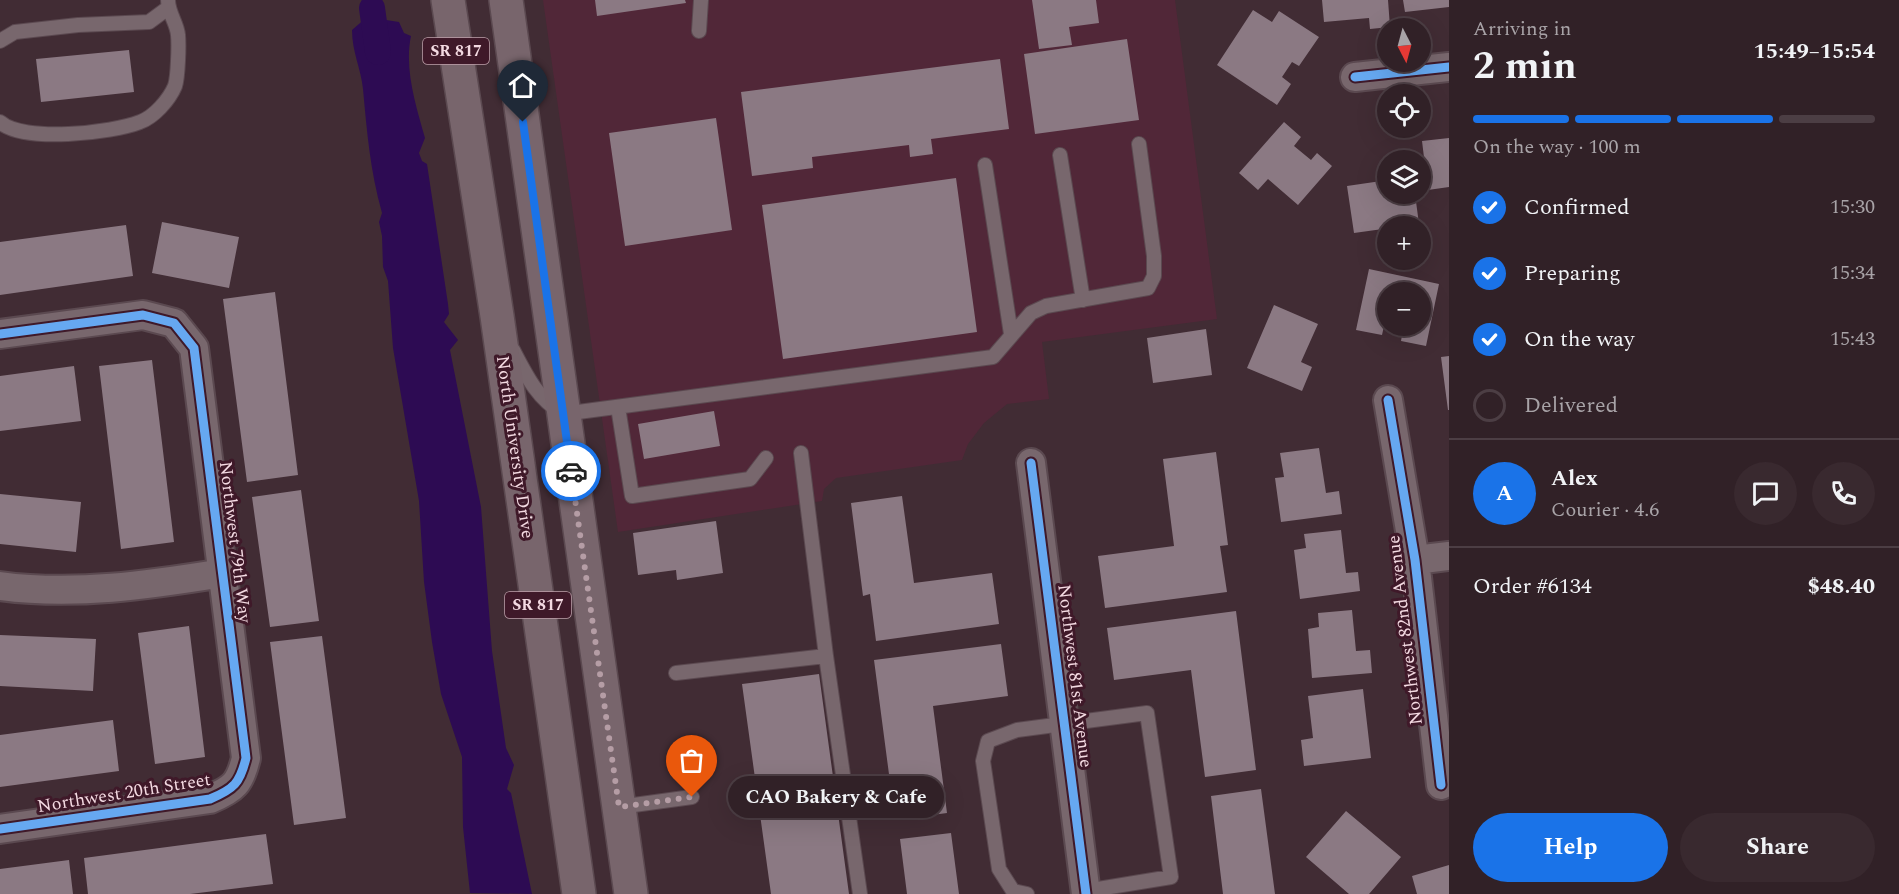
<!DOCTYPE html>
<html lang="en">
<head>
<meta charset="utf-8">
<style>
  body { margin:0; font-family:Spectral,serif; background:#39292f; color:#f1f3f6; height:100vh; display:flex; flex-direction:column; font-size:22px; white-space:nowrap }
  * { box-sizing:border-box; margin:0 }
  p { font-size:20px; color:#a8a3a7 }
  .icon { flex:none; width:33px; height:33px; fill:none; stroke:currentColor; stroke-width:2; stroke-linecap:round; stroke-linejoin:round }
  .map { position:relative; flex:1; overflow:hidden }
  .side { display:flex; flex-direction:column; background:#312127; width:450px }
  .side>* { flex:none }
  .needle { width:39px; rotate:174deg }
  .tools { position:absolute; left:1377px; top:18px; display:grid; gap:12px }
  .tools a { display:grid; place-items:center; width:54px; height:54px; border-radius:50%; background:#312127; box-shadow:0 6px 24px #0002,0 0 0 2px #4c3e44; font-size:30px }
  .pin { position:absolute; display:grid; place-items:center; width:51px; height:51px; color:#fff; margin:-62px -26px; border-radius:50% 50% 50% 0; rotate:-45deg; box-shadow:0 0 6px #0007 }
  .pin .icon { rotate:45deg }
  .courier { position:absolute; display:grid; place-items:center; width:60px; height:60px; margin:-30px; border:4px solid #1a73e8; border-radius:50%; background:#fff; color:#222; box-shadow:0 2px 8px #0007 }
  .bubble { position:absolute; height:42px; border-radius:21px; background:#312127; box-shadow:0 6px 24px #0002,0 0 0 2px #4c3e44; font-size:20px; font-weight:700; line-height:42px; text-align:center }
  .headline em { font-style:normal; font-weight:700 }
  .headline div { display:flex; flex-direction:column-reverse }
  .headline { display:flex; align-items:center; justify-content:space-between; height:102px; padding:0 24px }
  h1 { font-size:39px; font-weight:700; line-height:45px }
  .bar { display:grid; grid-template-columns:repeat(4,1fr); gap:9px 6px; align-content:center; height:72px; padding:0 24px }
  .bar i { height:8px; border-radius:4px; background:#4c3e44 }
  .bar .current { background:#1a73e8 }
  .bar p { grid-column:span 4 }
  .line { display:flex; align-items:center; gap:15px; padding:0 24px; border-top:2px solid #4c3e44 }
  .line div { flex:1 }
  .round { display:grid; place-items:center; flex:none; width:63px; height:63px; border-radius:32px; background:#39292f }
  ol { padding:0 24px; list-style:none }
  li { display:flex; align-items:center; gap:18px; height:66px }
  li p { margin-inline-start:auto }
  li .icon { padding:6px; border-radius:50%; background:#1a73e8; color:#fff; stroke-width:4 }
  li:last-child { color:#a8a3a7 }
  li i { width:33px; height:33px; border:3px solid #4c3e44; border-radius:50% }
  .cta { display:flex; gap:12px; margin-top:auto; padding:12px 24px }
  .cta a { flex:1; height:69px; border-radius:36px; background:#1a73e8; color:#fff; font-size:24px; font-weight:700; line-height:69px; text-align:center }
  .cta a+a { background:#39292f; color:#f1f3f6 }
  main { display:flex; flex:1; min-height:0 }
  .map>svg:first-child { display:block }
</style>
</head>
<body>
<main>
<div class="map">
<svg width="1449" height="894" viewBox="0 0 1449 894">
  <rect width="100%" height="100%" fill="#412c34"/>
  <!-- built -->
  <path fill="#512738" d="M543 0H1175L1217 319 1042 342 1049 399 1007 404 984 423 968 444 962 460 836 478 824 489 822 501 618 532Z"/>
  <!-- water -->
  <path fill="#2d0b53" d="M367 17 399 22 404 33 411 36C404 69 416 106 425 138L419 153 422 161 427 164 448 304 449 314 444 322 458 340 450 350 481 507 492 651 506 748 514 765 507 789 511 793 532 894 470 893 463 827 462 757 441 694 432 642 424 582 419 501 393 348 388 281 383 267 382 236 379 222 382 213C370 170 367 132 363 89 361 69 352 52 352 30Z"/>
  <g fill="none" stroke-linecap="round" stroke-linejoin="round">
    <!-- canal -->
    <path stroke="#2d0b53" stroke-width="26" d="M372 8 378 52"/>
  </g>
  <!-- building -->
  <path fill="#8b7983" d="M595 0H685L686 3 597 16Z
    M1032 0H1096L1099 23 1069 27 1072 45 1039 49Z
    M1322 0H1388L1390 27 1370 29 1369 18 1324 22Z
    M1403 0H1449V7L1405 12Z
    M1253 10 1272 22 1279 11 1319 37 1299 66 1292 62 1282 77 1291 84 1277 105 1217 65Z
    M1127 39 1139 120 1035 134 1024 54Z
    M129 50 134 92 41 102 36 59Z
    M1000 59 1009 129 931 139 933 154 910 157 909 145 812 157 813 168 752 176 741 92Z
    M716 118 732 230 625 246 609 133Z
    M1284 122 1301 137 1294 146 1311 160 1317 153 1332 166 1298 205 1268 179 1258 190 1239 173Z
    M1449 138V187L1428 190 1422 141Z
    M956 178 977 332 783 359 762 205Z
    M1388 180V194H1415L1419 224 1354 233 1347 186Z
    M162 222 239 237 229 288 152 273Z
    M126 225 133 276 0 295V242Z
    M1369 269 1439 284 1426 346 1401 341 1403 330 1388 326H1420V292H1388V326H1384L1382 335 1356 330Z
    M275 292 298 475 247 482 223 299Z
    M1274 305 1318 324 1301 362 1312 367 1302 391 1247 368Z
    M1206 329 1212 375 1153 383 1147 338Z
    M1449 356V410H1448L1441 357Z
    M152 360 174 542 121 549 99 366Z
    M74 366 81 421 0 431V376Z
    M714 411 720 446 644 459 638 424Z
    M1319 448 1326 493 1339 491 1342 514 1281 522 1275 478 1284 477 1280 453Z
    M1216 452 1228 545 1220 546 1227 592 1105 608 1098 556 1174 546 1163 459Z
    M301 490 319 621 270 627 252 497Z
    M0 494 81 502 76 552 0 544Z
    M902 496 914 583 992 573 999 624 876 641 870 594 863 596 851 503Z
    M716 521 723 573 677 580 676 570 638 575 633 533Z
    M1341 530 1346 573 1358 572 1360 591 1300 599 1294 550 1306 548 1304 534Z
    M1352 610 1356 651 1370 650 1372 673 1312 678 1308 629 1319 627 1318 613Z
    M1236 611 1256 770 1205 777 1191 670 1114 680 1107 628Z
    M189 626 205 757 155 764 138 633Z
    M0 635 96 639 93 691 0 686Z
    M322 636 346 818 294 825 270 642Z
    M1001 644 1008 696 933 706 947 813 895 820 874 660Z
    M819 674 849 894H771L742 684Z
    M1363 689 1371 758 1304 766 1301 740 1313 738 1308 696Z
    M113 720 119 771 0 787V735Z
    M1261 789 1275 894H1223L1211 796Z
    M1346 811 1401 857 1369 894H1349L1306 857Z
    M951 833 959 894H907L900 839Z
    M266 834 273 884 190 894H88L84 858Z
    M69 860 73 894H0V869Z
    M1449 865V894H1417L1412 876Z"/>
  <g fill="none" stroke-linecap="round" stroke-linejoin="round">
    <defs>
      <path id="lane" d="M699 31 701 0
        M0 41 15 32 78 25 149 22 168 8
        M0 122C23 143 112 133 140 122 154 117 169 100 175 86 178 77 179 45 178 35 177 23 168 13 168 0
        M1060 155 1083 300
        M985 165 1011 334
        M513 350C527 377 537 398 563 414L993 357 1031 313 1046 306 1148 288 1154 276V256L1139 144
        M618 407 632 496 750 479 766 458
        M801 453 826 656
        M676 673 826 656 860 894
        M619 807 692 797
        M1027 894 1013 891 999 869 983 761 988 741 1017 730 1147 713 1171 877 1086 891"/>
      <path id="street" d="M1355 77 1449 67
        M0 334 143 315 174 323 194 348 246 758C240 783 234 789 210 799L0 829
        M1388 400 1415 560 1441 785
        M1031 463 1086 894
        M1415 560 1449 556
        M0 586C74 596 149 585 223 573"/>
      <path id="primary" d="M448 0 497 316 579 894
        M506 0 631 894"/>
    </defs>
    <!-- lane casing -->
    <use href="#lane" stroke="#5b4950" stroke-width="16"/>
    <!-- street casing -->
    <use href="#street" stroke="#5b4950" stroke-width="32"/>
    <!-- primary casing -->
    <use href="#primary" stroke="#5b4950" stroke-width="36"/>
    <!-- lane -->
    <use href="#lane" stroke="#78676d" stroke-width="14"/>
    <!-- street -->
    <use href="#street" stroke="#78676d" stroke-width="28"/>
    <!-- primary -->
    <use href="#primary" stroke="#78656c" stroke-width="33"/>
    <defs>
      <path id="cycleway" d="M1355 77 1449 67
        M0 334 143 315 174 323 194 348 246 758C240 783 234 789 210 799L0 829
        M1388 400 1415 560 1441 785
        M1031 463 1086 894"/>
    </defs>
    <!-- cycleway casing -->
    <use href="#cycleway" stroke="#3f1929" stroke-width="13"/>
    <!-- cycleway -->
    <use href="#cycleway" stroke="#66a8f1" stroke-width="9"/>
  </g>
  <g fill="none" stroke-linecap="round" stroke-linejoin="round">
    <!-- done -->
    <path stroke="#b59da5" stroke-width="6" stroke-dasharray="0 10.8" d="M571 471 619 807 692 797"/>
    <!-- route -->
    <path stroke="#1a73e8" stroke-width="8" d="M523 122 571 471"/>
  </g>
  <g text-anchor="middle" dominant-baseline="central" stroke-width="6" stroke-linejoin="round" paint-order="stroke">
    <!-- shield labels -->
    <g fill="#3f1929" stroke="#bea0aa" stroke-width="1.5">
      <rect x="423" y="38" width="66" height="26" rx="4.5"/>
      <rect x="505" y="592" width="66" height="26" rx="4.5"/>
    </g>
    <g font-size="16" font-weight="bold" fill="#f4dae2">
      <text x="456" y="51">SR 817</text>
      <text x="538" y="605">SR 817</text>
    </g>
    <!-- street labels -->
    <g font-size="18" fill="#f4dae2" stroke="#3f1929">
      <text transform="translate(515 447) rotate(82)">North University Drive</text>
      <text transform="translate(235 542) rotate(83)">Northwest 79th Way</text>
      <text transform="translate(1405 630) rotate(-97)">Northwest 82nd Avenue</text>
      <text transform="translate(1075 676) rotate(83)">Northwest 81st Avenue</text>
      <text transform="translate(124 793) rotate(-9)">Northwest 20th Street</text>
    </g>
  </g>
</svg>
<div class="tools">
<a><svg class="needle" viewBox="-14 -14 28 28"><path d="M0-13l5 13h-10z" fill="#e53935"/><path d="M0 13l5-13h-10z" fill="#a8a3a7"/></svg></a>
<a><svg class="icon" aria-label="locate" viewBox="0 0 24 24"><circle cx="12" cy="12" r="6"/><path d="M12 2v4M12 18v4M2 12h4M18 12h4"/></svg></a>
<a><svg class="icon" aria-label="layers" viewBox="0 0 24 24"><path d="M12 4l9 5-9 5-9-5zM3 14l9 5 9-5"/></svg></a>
<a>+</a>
<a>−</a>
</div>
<div class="pin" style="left:692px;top:797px;background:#ea580c"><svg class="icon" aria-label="bag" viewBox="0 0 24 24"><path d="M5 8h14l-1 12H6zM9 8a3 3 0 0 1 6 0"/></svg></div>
<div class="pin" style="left:523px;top:122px;background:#1f2937"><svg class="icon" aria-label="home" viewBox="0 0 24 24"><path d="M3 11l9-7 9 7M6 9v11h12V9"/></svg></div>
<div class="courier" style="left:571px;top:471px"><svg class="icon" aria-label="car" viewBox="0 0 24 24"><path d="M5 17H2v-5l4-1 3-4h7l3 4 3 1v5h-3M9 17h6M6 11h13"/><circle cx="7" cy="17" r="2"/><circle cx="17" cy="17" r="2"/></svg></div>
<div class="bubble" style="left:728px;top:776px;width:216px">CAO Bakery &amp; Cafe</div>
</div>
<section class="side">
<div class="headline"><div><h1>2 min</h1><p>Arriving in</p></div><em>15:49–15:54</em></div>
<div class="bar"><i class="current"></i><i class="current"></i><i class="current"></i><i></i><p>On the way · 100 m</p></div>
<ol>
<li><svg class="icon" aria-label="check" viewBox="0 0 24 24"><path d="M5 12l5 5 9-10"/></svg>Confirmed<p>15:30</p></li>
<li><svg class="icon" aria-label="check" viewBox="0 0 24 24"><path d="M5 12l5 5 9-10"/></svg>Preparing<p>15:34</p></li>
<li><svg class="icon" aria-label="check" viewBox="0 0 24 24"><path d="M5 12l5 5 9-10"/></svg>On the way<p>15:43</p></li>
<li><i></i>Delivered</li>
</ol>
<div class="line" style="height:108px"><b class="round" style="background:#1a73e8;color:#fff">A</b><div><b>Alex</b><p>Courier · 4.6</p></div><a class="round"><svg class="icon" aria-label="chat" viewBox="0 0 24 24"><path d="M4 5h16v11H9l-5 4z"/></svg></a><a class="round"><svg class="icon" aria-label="phone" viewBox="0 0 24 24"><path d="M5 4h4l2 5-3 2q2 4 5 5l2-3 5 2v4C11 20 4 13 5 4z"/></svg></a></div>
<div class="line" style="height:78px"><div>Order #6134</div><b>$48.40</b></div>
<div class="cta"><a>Help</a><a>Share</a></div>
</section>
</main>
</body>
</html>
